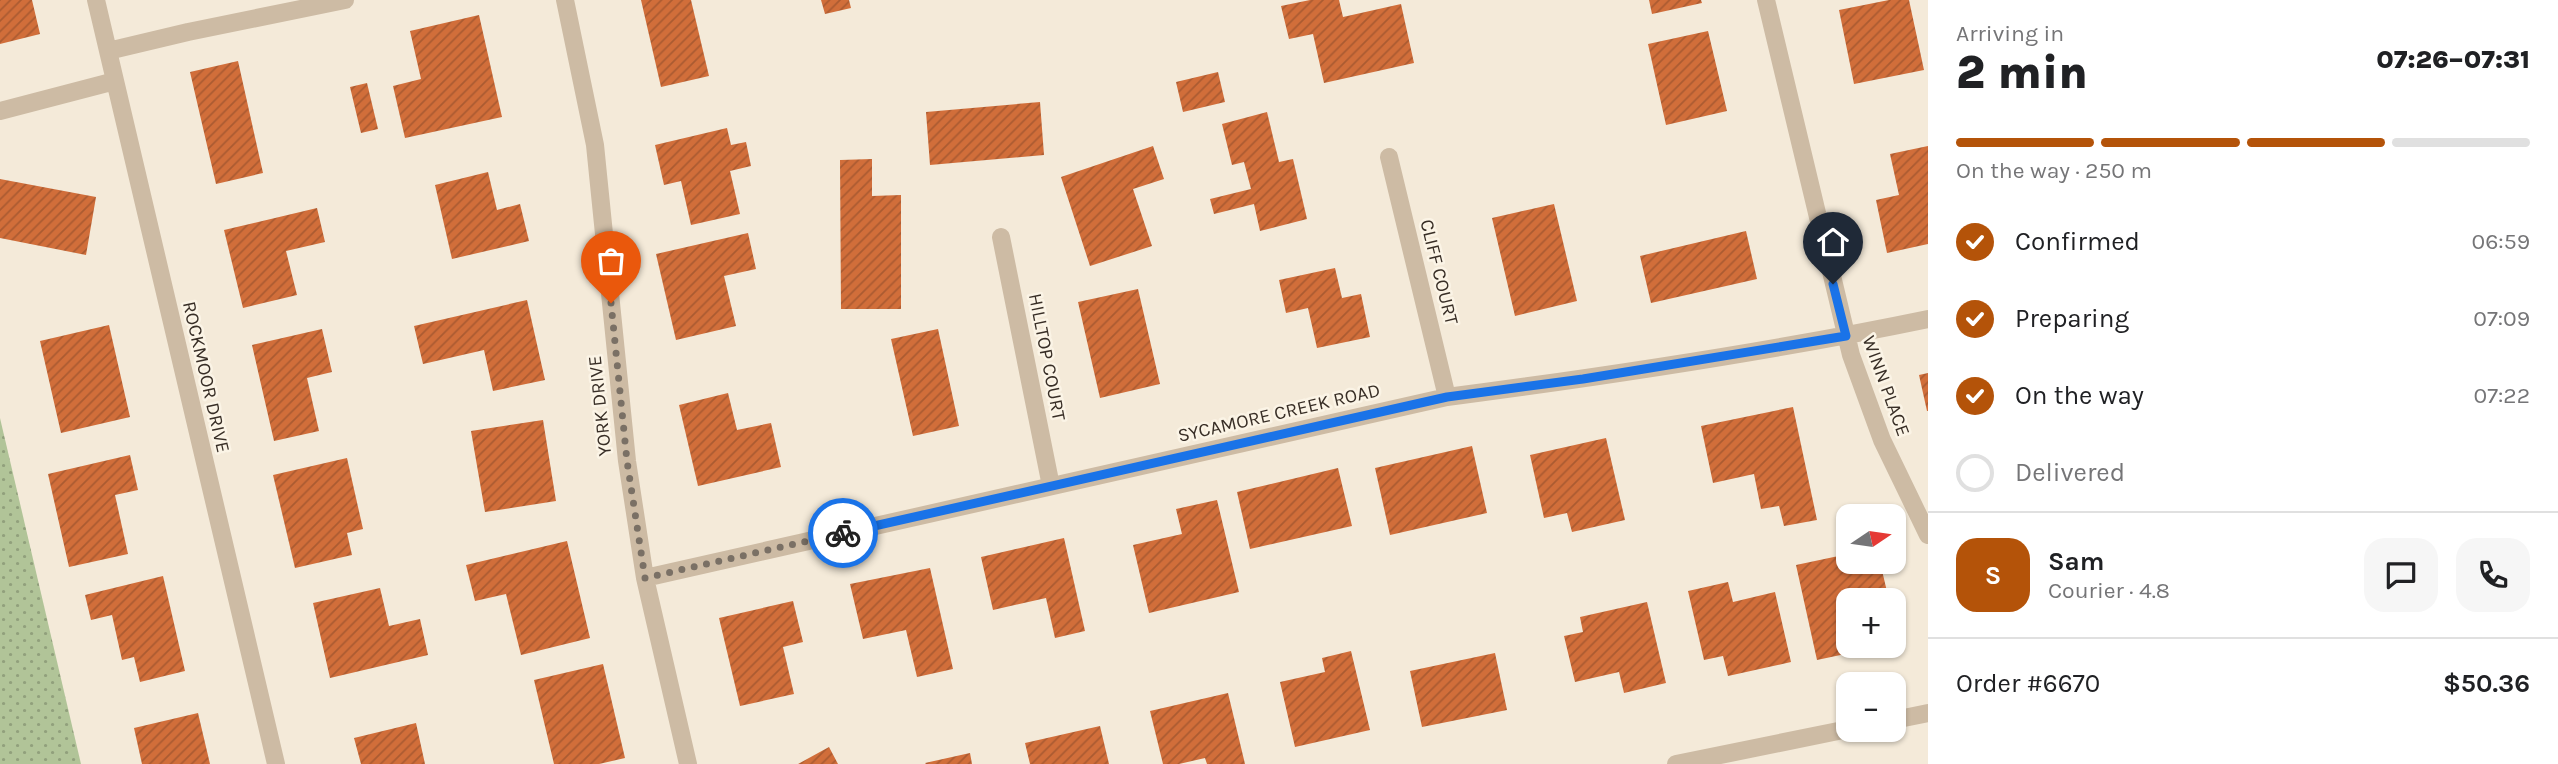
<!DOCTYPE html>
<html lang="en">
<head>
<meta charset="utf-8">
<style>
  body { margin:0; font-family:Karla,sans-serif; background:#f6f6f6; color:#202124; height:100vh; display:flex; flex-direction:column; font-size:26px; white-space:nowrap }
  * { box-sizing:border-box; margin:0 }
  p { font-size:23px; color:#757577 }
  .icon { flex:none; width:38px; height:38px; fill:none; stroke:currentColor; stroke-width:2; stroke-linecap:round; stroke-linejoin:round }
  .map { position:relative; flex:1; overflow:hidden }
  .sheet { display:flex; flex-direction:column; background:#fff; width:630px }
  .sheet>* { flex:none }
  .needle { width:46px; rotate:77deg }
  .fabs { position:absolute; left:1836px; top:504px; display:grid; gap:14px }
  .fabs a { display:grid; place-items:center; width:70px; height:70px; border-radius:14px; background:#fff; box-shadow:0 2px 5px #0004; font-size:35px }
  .pin { position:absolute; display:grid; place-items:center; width:60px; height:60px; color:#fff; margin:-72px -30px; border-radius:50% 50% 50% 0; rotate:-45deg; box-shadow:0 0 7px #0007 }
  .pin .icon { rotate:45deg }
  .courier { position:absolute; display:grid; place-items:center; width:70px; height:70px; margin:-35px; border:5px solid #1a73e8; border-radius:50%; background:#fff; color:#222; box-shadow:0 2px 9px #0007 }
  .summary em { font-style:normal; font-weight:800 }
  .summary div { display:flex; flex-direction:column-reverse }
  .summary { display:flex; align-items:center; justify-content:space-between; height:119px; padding:0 28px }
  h1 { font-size:46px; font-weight:800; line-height:52px }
  .bar { display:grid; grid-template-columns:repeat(4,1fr); gap:10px 7px; align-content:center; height:84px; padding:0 28px }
  .bar i { height:9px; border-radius:5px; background:#e0e0e0 }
  .bar .selected { background:#b45309 }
  .bar p { grid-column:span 4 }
  .line { display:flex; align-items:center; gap:18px; padding:0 28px; border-top:2px solid #e0e0e0 }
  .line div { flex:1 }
  .round { display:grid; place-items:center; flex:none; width:74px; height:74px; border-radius:21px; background:#f6f6f6 }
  ol { padding:0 28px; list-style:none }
  li { display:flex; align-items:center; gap:21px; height:77px }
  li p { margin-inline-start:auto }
  li .icon { padding:7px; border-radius:50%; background:#b45309; color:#fff; stroke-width:4 }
  li:last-child { color:#757577 }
  li i { width:38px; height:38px; border:4px solid #e0e0e0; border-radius:50% }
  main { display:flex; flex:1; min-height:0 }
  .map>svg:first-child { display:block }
</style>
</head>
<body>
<main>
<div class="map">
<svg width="1928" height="764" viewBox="0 0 1928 764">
  <defs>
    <pattern id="grass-dots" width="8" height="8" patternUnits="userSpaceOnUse" patternTransform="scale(1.75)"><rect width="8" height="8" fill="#b1c498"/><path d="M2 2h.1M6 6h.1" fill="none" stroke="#91a07c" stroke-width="1.8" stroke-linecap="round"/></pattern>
    <pattern id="building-hatch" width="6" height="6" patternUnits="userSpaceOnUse" patternTransform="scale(1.75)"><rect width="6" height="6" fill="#d16e3a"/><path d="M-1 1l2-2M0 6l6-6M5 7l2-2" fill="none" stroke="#ab5b31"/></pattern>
  </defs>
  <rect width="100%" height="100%" fill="#f4ead9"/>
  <!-- grass -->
  <path fill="url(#grass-dots)" d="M0 418 81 764H0Z"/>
  <!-- building -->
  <path fill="url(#building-hatch)" d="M0 0H32L40 34 0 44Z
    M641 0H691L709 76 661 87Z
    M821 0H849L851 8 825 14Z
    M1310 0H1339L1343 17 1401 4 1414 63 1324 83 1313 34 1289 39 1281 6Z
    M1649 0H1701L1702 3 1652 14Z
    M1889 0H1909L1924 70 1854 84 1839 10Z
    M479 15 502 117 405 138 393 86 421 79 410 31Z
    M1708 31 1727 111 1666 125 1648 44Z
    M238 61 263 173 216 184 190 72Z
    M1218 72 1225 102 1183 112 1176 82Z
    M367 83 378 129 361 133 350 87Z
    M1040 102 1044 155 930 165 926 112Z
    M1267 112 1279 162 1293 159 1307 219 1260 231 1254 204 1214 214 1210 199 1251 189 1244 162 1232 165 1222 124Z
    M727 128 731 145 746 142 751 166 730 171 740 214 691 225 681 181 664 185 655 145Z
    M1153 146 1164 179 1133 189 1152 246 1090 266 1061 177Z
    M1928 146V244L1887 253 1876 200 1899 195 1890 154Z
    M872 159V196L901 195V309H841L840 160Z
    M488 172 497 210 520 204 529 241 452 259 435 185Z
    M0 179 96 197 86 255 0 238Z
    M1554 204 1577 301 1515 316 1492 218Z
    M317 208 325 242 286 251 297 295 243 308 224 230Z
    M1746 231 1757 279 1651 303 1640 256Z
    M748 233 756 269 724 276 736 326 676 340 656 254Z
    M1335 268 1342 298 1361 294 1370 337 1317 348 1308 308 1286 313 1279 280Z
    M1138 289 1160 384 1100 398 1078 302Z
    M527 300 545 380 493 391 484 350 423 364 414 326Z
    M109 325 130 417 61 433 40 341Z
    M322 329 332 372 307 378 319 431 274 441 252 345Z
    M938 329 959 426 913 436 891 339Z
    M1928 373V411H1927L1919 375Z
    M728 393 737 430 771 423 781 467 698 486 679 405Z
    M1793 407 1817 520 1784 526 1779 506 1761 509 1754 474 1713 483 1701 426Z
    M543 420 556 501 485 512 471 431Z
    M1606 438 1625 520 1572 532 1567 513 1544 518 1530 455Z
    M1472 446 1487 513 1390 535 1375 468Z
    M130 455 138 490 115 495 128 554 69 567 48 474Z
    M347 458 363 529 347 533 352 555 295 568 273 475Z
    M1338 468 1352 526 1250 549 1237 492Z
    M1217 500 1239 592 1149 613 1133 545 1182 534 1176 509Z
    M1064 538 1085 631 1055 638 1046 598 993 610 981 557Z
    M567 541 590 638 521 655 506 594 475 601 466 565Z
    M1848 554V562H1880L1889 600H1848V646L1878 647 1817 660 1796 565Z
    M930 568 953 669 917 677 906 630 863 639 850 584Z
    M163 576 185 671 140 682 134 657 122 660 112 615 91 620 85 595Z
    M1728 582 1733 602 1775 592 1791 662 1728 676 1723 656 1704 660 1688 591Z
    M380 588 389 626 420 619 428 655 330 678 313 603Z
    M793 601 803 642 783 647 794 694 740 706 719 618Z
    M1647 602 1666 683 1624 693 1619 672 1575 682 1564 636 1583 632 1580 617Z
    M1351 651 1370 730 1295 747 1280 682 1325 672 1322 658Z
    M1495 653 1507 710 1422 727 1410 671Z
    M603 664 625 758 599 764H554L534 680Z
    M1228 693 1245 764H1207L1205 758 1179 764H1163L1150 711Z
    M198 713 210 764H142L134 728Z
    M416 723 425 764H361L354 738Z
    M1100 726 1109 764H1030L1025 743Z
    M829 747 838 764H798Z
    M970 753 972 764H926L925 763Z"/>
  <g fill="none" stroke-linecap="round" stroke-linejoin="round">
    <!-- minor -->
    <path stroke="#cdbba4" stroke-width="18" d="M96 0 276 764
      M565 0 595 145 627 461 645 578 688 764
      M1766 0 1851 355 1882 440 1928 535
      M108 51 188 32 345 0
      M0 111 115 81
      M1389 157 1447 397
      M1001 237 1051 486
      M645 578 1447 397C1608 376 1769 352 1928 319
      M1894 720 1928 713
      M1676 764 1848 729"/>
  </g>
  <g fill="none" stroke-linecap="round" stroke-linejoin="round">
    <!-- done -->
    <path stroke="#7a7065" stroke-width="7" stroke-dasharray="0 12.6" d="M611 303 627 461 645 578 843 533"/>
    <!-- route -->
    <path stroke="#1a73e8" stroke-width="9" d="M843 533 1447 397 1583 379 1846 336 1833 284"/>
  </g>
  <g text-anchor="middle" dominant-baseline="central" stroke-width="5" stroke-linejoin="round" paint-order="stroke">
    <!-- street labels -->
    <g font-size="19" fill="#382e26" stroke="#fbf4e6">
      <text transform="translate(1439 272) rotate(76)">CLIFF COURT</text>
      <text transform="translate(1047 357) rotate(79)">HILLTOP COURT</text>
      <text transform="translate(206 377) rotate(77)">ROCKMOOR DRIVE</text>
      <text transform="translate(1886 386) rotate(70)">WINN PLACE</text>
      <text transform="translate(600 406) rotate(-96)">YORK DRIVE</text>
      <text transform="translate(1279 413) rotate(-13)">SYCAMORE CREEK ROAD</text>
    </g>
  </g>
</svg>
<div class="fabs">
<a><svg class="needle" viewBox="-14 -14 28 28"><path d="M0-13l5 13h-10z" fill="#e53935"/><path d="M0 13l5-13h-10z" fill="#757577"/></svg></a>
<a>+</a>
<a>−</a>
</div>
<div class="pin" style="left:611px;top:303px;background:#ea580c"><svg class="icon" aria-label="bag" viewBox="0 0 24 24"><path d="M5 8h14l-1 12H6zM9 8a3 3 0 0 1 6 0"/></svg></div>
<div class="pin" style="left:1833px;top:284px;background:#1f2937"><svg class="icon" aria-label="home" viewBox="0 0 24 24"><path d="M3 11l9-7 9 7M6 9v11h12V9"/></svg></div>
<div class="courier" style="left:843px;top:533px"><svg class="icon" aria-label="bike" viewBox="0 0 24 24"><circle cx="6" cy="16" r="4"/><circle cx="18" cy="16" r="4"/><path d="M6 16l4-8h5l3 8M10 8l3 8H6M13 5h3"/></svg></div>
</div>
<section class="sheet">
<div class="summary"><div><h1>2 min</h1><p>Arriving in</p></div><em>07:26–07:31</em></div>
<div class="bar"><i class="selected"></i><i class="selected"></i><i class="selected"></i><i></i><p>On the way · 250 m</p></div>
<ol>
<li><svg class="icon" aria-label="check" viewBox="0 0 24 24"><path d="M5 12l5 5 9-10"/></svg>Confirmed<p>06:59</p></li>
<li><svg class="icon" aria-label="check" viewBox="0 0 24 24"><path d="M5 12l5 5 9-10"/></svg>Preparing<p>07:09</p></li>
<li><svg class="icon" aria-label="check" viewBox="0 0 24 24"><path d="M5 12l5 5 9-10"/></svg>On the way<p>07:22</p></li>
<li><i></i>Delivered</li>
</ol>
<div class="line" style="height:126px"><b class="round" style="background:#b45309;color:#fff">S</b><div><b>Sam</b><p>Courier · 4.8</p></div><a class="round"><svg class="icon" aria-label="chat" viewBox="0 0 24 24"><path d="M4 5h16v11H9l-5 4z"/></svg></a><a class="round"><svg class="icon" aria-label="phone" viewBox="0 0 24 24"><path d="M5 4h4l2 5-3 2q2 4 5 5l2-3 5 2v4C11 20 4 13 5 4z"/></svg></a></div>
<div class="line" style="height:91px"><div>Order #6670</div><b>$50.36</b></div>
</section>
</main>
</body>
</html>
